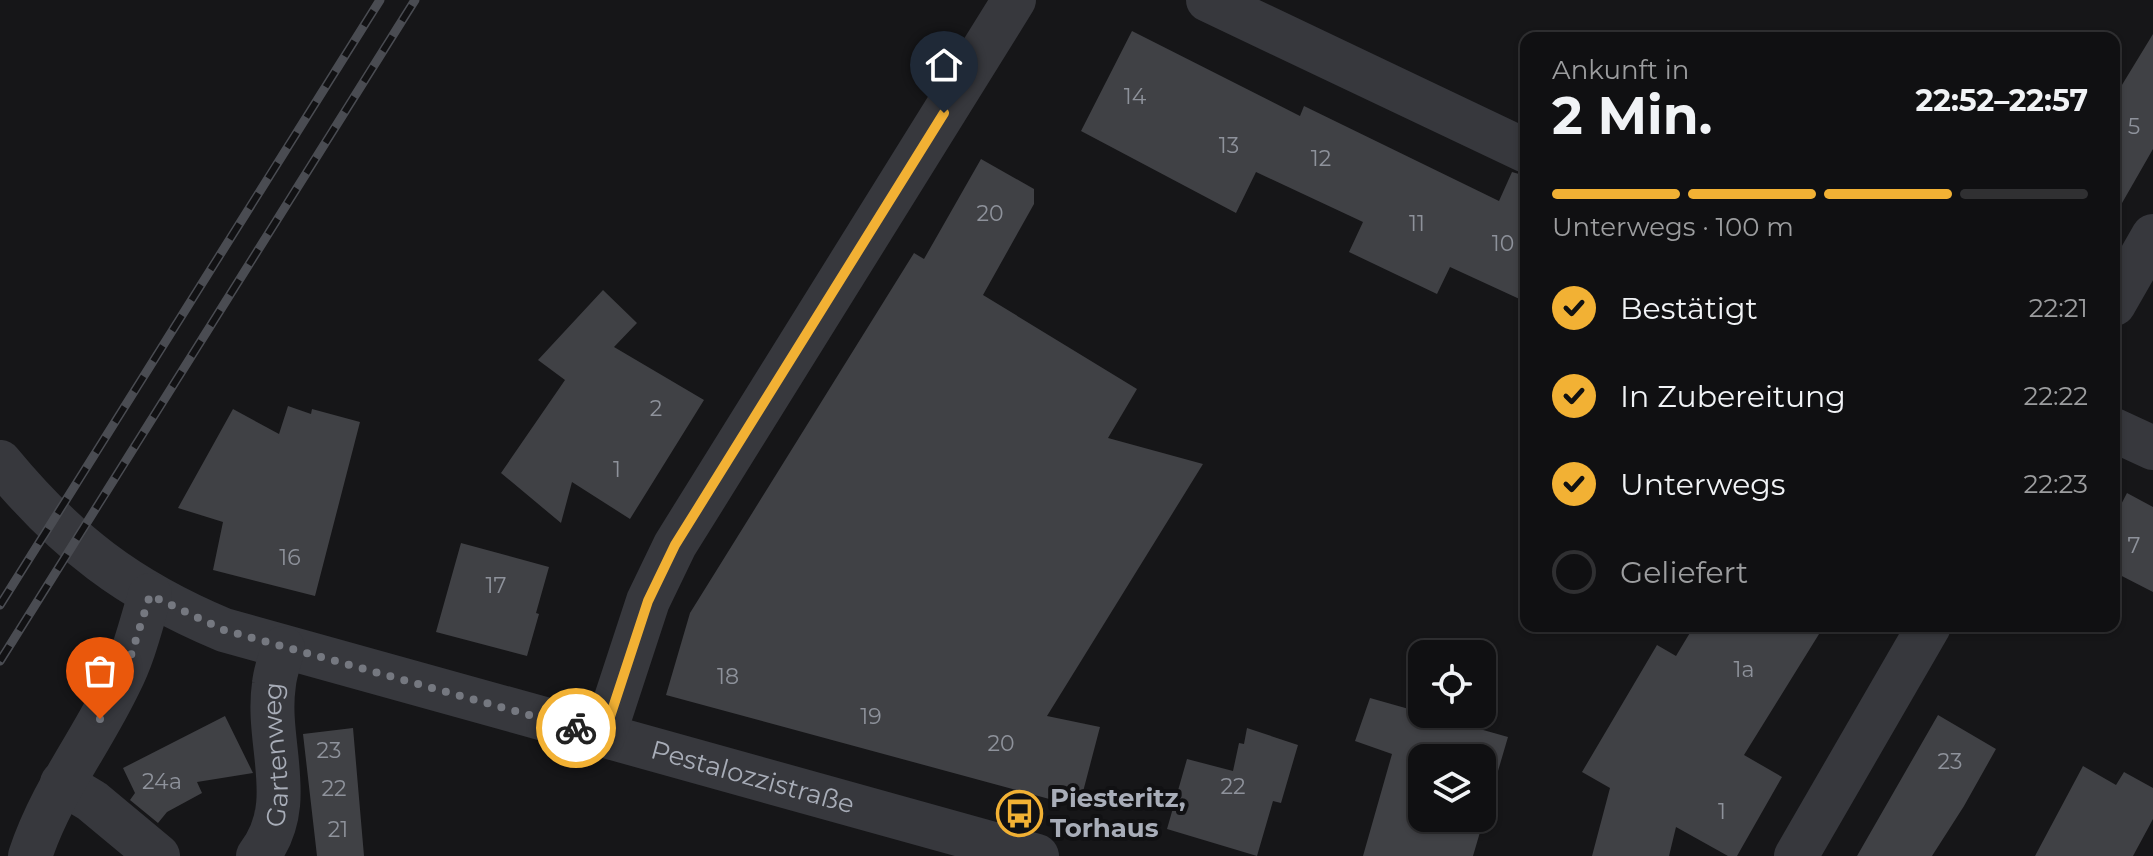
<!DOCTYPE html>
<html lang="de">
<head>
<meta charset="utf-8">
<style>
  body { margin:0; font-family:Montserrat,sans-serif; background:#19191b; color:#f1f3f6; height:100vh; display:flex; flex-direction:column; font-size:30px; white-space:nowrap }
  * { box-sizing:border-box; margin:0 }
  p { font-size:26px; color:#9c9d9f }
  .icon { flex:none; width:44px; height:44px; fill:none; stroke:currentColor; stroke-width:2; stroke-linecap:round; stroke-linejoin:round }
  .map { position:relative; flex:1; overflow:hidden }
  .sheet { position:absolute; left:1520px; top:32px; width:600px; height:600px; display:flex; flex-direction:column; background:#101012; border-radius:16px; box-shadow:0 2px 6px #0004,0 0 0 2px #303032 }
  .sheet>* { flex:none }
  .tools { position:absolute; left:1408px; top:640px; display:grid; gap:16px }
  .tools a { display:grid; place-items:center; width:88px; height:88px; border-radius:16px; background:#101012; box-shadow:0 2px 6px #0004,0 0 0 2px #303032; font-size:40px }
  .pin { position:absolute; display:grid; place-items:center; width:68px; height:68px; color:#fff; margin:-82px -34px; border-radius:50% 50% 50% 0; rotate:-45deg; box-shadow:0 0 8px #0007 }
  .pin .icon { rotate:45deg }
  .courier { position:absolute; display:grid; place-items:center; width:80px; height:80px; margin:-40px; border:6px solid #f2b134; border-radius:50%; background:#fff; color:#222; box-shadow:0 2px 10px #0007 }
  .summary em { font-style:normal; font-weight:700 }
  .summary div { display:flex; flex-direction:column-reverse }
  .summary { display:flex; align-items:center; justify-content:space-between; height:136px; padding:0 32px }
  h1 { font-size:52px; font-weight:700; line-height:60px }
  .bar { display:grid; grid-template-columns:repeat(4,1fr); gap:12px 8px; align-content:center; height:96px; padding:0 32px }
  .bar i { height:10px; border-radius:6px; background:#303032 }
  .bar .selected { background:#f2b134 }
  .bar p { grid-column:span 4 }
  ol { padding:0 32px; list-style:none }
  li { display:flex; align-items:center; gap:24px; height:88px }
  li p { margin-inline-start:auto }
  li .icon { padding:8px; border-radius:50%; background:#f2b134; color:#111; stroke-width:4 }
  li:last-child { color:#9c9d9f }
  li i { width:44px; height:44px; border:4px solid #303032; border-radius:50% }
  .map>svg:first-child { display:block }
</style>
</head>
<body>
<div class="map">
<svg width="2153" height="856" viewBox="0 0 2153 856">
  <rect width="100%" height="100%" fill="#161618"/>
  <!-- building -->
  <path fill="#404145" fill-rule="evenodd" d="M1132 31 1300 116 1304 106 1499 201 1512 172 1526 176V302L1450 267 1437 294 1349 252 1363 222 1256 172 1236 213 1081 131Z
    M2153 34V149L2114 217V98Z
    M981 159 1034 189V204L983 295 1137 389 1108 438 1203 464 1047 716 1100 727 1079 807 666 695 690 613 914 253 924 259Z
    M603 290 637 323 614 347 704 400 630 519 572 482 561 523 501 473 565 380 538 360Z
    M288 406 311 414 312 409 360 422 315 596 213 570 223 522 178 508 233 409 279 434Z
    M2127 493 2153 507V592L2114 572V518Z
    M461 543 549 567 536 613 539 614 527 656 436 632Z
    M1694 626H1824L1744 755 1782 777 1737 856H1728L1676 827 1669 856H1592L1610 788 1582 772 1657 645 1676 656Z
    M1370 698 1508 737 1473 856H1363L1392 754 1355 741ZM1422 758H1482V818H1422Z
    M1938 715 1996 749 1964 806 1932 856H1857Z
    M225 716 253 773 197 782 202 793 167 812 158 823 130 800 135 793 123 768Z
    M353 728 364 856H317L303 734Z
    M1247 728 1298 745 1281 803 1273 801 1257 856 1167 829 1187 759 1233 771 1239 743 1244 744Z
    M2083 766 2116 785 2124 772 2153 788V819L2133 856H2035Z"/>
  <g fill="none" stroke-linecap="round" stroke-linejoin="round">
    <!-- street -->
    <g stroke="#37383d" stroke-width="44">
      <path d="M1208 0 1526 151"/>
      <path d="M2114 304 2153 236"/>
      <path d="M2114 430 2153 448"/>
      <path id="s1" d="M0 462C66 542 128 590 224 630L1037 856"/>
      <path d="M604 735 648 601 675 545 1014 0"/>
      <path d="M62 783 92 801 158 856"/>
      <path d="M30 856C52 790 91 743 120 682 134 655 141 624 150 595"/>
      <path id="s2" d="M258 856C299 803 265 744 274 684 275 672 280 660 283 648"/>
      <path d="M1796 856 1929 626"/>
    </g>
    <defs>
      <path id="rail" d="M0 605 380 0
        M0 661 415 0"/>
    </defs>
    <!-- rail casing -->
    <use href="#rail" stroke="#4a4c52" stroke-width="9"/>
    <!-- rail -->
    <use href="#rail" stroke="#111113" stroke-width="6" stroke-dasharray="18" stroke-linecap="butt"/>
  </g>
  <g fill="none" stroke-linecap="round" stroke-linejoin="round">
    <!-- done -->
    <path stroke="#757880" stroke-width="8" stroke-dasharray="0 14.4" d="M100 719 127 668 150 595 224 630 576 728"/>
    <!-- route -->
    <path stroke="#f2b134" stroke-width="10" d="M576 728 604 735 648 601 675 545 944 113"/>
  </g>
  <!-- icons -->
  <defs>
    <symbol id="bus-ring" viewBox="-11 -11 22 22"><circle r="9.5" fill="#111113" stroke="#f2b134" stroke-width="1.5"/><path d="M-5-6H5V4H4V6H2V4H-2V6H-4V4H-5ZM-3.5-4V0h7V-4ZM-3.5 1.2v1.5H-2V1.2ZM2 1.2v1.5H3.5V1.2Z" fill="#f2b134"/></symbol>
  </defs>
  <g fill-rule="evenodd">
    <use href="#bus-ring" x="994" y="788" width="51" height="51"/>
  </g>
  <g text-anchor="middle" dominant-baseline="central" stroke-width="8" stroke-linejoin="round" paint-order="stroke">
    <!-- number labels -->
    <g font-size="22" fill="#8e929b">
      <text x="1135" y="96">14</text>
      <text x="2134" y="126">5</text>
      <text x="1229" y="145">13</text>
      <text x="1321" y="158">12</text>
      <text x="990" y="213">20</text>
      <text x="1417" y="223">11</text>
      <text x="1503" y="243">10</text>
      <text x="656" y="408">2</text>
      <text x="617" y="469">1</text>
      <text x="2134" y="545">7</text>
      <text x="290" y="557">16</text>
      <text x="496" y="585">17</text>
      <text x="1744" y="669">1a</text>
      <text x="728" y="676">18</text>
      <text x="871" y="716">19</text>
      <text x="1001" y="743">20</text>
      <text x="329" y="750">23</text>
      <text x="1950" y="761">23</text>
      <text x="162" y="781">24a</text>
      <text x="1233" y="786">22</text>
      <text x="334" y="788">22</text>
      <text x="1722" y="811">1</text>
      <text x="338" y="829">21</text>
    </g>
    <!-- street labels -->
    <g font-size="26" fill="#a8adb8" stroke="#111113">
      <text stroke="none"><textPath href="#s2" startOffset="106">Gartenweg</textPath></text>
      <text stroke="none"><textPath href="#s1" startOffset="832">Pestalozzistraße</textPath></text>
    </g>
    <!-- poi labels -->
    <g font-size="26" font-weight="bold" fill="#a8adb8" stroke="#111113" text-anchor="start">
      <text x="1050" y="798">Piesteritz,<tspan x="1050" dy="30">Torhaus</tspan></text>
    </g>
  </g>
</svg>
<div class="tools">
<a><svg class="icon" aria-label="locate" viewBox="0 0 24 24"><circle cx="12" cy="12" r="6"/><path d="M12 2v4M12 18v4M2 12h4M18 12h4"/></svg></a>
<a><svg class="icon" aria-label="layers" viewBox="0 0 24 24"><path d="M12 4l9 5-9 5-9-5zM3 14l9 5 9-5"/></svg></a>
</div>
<div class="pin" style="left:100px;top:719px;background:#ea580c"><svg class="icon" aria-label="bag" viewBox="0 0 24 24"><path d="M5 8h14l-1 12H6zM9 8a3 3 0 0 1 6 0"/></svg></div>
<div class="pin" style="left:944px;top:113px;background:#1f2937"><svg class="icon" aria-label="home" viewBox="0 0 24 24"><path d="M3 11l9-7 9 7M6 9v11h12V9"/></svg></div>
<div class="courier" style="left:576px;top:728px"><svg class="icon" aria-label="bike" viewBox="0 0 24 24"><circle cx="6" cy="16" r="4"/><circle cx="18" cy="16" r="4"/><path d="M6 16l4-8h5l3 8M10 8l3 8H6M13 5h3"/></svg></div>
<section class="sheet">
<div class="summary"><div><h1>2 Min.</h1><p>Ankunft in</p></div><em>22:52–22:57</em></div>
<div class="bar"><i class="selected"></i><i class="selected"></i><i class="selected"></i><i></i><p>Unterwegs · 100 m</p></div>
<ol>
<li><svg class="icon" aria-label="check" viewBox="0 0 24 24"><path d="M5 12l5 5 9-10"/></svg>Bestätigt<p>22:21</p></li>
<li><svg class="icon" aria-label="check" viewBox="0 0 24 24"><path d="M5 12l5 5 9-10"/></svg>In Zubereitung<p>22:22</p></li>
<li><svg class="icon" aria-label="check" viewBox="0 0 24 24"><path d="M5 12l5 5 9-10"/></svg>Unterwegs<p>22:23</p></li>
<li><i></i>Geliefert</li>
</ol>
</section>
</div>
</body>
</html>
